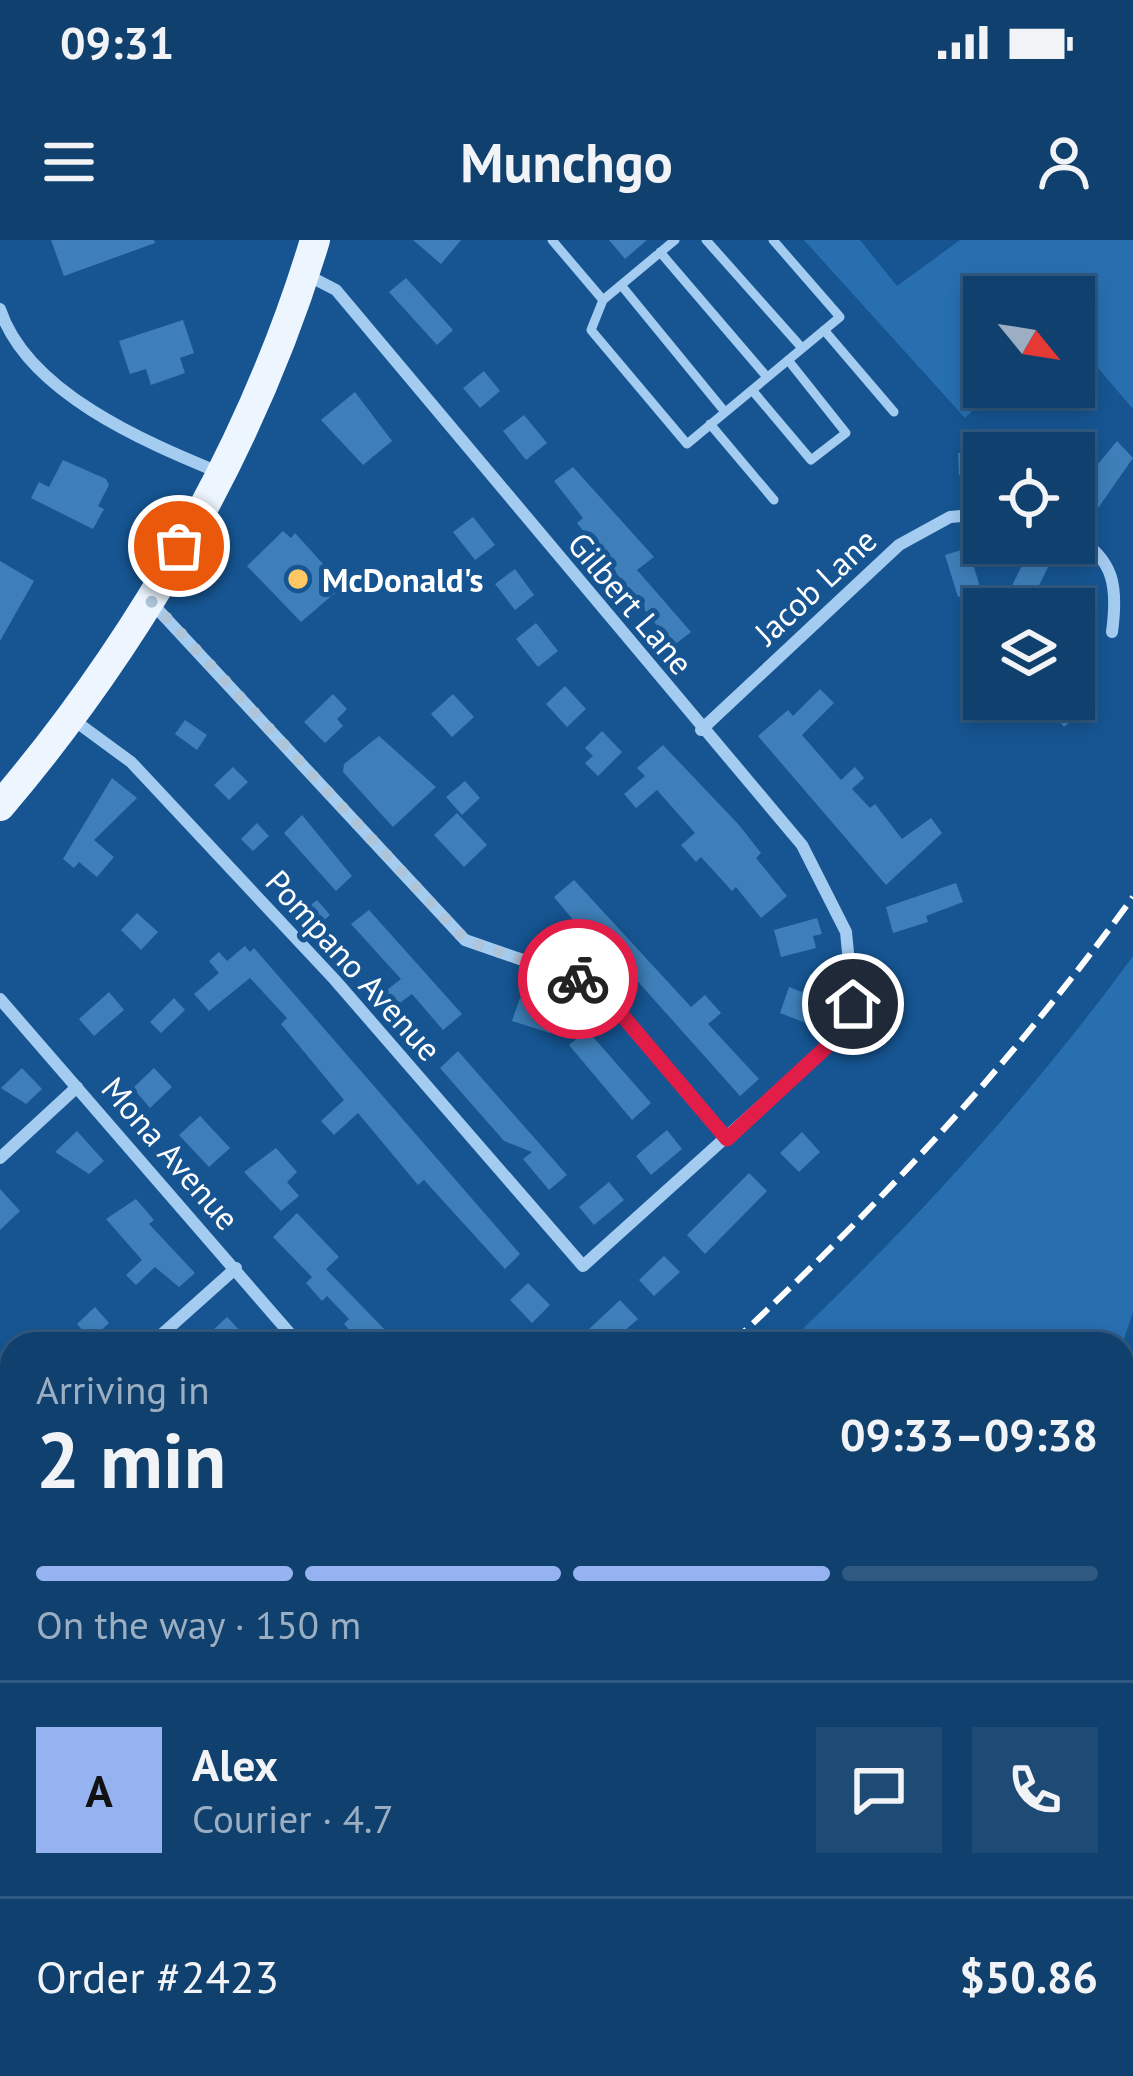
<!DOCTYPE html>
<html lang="en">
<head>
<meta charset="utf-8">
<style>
  body { margin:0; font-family:"PT Sans",sans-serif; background:#1e4b76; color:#f1f3f6; height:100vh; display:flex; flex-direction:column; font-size:45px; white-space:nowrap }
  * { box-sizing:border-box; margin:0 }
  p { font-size:39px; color:#9cafc2 }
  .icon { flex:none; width:66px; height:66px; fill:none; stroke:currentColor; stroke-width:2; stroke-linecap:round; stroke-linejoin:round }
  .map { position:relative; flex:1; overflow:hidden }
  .details { position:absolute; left:0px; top:1092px; width:1134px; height:744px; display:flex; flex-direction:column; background:#10406e; border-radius:36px 36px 0 0; box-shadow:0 6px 18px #0003,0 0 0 3px #305981 }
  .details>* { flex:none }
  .needle { width:78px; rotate:120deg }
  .tools { position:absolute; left:963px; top:36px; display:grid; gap:24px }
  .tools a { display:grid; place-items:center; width:132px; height:132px; border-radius:0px; background:#10406e; box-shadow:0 6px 18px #0003,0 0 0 3px #305981; font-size:60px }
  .pin { position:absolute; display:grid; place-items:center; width:102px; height:102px; color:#fff; margin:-51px; border:6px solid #fff; border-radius:50%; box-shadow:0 3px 12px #0007 }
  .courier { position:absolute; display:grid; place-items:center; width:120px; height:120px; margin:-60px; border:9px solid #e11d48; border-radius:50%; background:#fff; color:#222; box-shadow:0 3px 15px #0007 }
  .overview em { font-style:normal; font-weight:700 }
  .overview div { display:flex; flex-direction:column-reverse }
  .overview { display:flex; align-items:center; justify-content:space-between; height:204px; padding:0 36px }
  h1 { font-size:78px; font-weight:700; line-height:90px }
  .bar { display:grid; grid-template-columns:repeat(4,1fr); gap:18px 12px; align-content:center; height:144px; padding:0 36px }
  .bar i { height:15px; border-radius:9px; background:#305981 }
  .bar .current { background:#95b2f1 }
  .bar p { grid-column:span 4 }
  .line { display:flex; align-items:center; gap:30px; padding:0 36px; border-top:3px solid #305981 }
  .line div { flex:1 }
  .round { display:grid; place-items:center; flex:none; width:126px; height:126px; border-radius:0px; background:#1e4b76 }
  .status { display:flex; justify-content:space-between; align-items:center; height:84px; padding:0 60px; background:#10406e; direction:ltr }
  .status svg { height:33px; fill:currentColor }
  header { display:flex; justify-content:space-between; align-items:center; height:156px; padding:0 36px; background:#10406e; font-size:54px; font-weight:700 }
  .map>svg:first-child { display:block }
</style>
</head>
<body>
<div class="status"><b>09:31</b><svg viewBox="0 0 49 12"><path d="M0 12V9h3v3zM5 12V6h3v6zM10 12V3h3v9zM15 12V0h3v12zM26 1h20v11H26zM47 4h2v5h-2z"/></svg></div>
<header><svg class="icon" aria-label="menu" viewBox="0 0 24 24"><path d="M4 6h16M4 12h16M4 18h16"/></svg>Munchgo<svg class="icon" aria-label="person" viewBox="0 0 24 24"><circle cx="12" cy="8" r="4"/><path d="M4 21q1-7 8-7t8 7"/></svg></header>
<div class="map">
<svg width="1133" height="1836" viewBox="0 0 1133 1836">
  <rect width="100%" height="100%" fill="#165592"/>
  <!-- green -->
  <path fill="#286fb0" d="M804 0H860L897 46 960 0H1133V169L1074 100V57H984V147H996L965 178Z
    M1133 716V1072L1122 1105 787 1104C913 984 1031 856 1133 716Z
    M12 1682V1824H877L872 1836H0V1689Z"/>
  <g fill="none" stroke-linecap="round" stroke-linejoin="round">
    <!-- stream -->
    <path stroke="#96c8f3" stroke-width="6" d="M1122 1781 1133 1789"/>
  </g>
  <!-- building -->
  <path fill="#3e7fb9" d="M51 0H154L155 3 64 36Z
    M413 0H461L441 24Z
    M609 0H647L625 19Z
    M406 38 453 90 437 105 389 52Z
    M183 80 194 113 180 118 185 133 151 145 146 129 130 134 119 101Z
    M484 131 500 151 480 168 463 148Z
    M355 152 392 201 363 225 321 180Z
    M524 175 547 203 526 220 503 191Z
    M1042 197 1087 208 1086 213H1038Z
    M1117 201 1133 218 1096 271 1084 263 1074 279V253Z
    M984 212V234L959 235 958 213Z
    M63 220 106 239 109 245 98 266 104 269 93 289 31 258 39 242 49 247Z
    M573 227 654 317 637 330 691 392 673 406 577 283 583 278 554 241Z
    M473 277 495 305 475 320 453 292Z
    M283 291 291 298 295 293 343 346 301 382 247 326Z
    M968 308 981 350 958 357 945 315Z
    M1027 315 1049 325 1028 368 1006 358Z
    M0 321 34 341 0 401Z
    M515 329 534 355 515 370 495 344Z
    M536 383 558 411 538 427 516 399Z
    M565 446 586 469 567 487 546 464Z
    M820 449 834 463 802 495 841 540 855 527 864 538 852 549 870 568 875 564 902 599 931 578 942 593 886 645 758 496 788 470 793 476Z
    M333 454 347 469 337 479 343 486 325 503 304 482Z
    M453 454 474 477 452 497 431 474Z
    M1059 459H1099L1064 487 1048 467Z
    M185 480 207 495 197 510 175 494Z
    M602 491 622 512 598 536 585 523 593 516 585 508Z
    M379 496 436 547 393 587 343 532 344 524Z
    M663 505 739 585 761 613 756 618 787 656 761 678 736 647 732 651 701 617 696 622 681 605 695 593 657 550 636 568 624 554 645 536 637 528Z
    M233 527 248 542 229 560 214 545Z
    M112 538 137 558 94 600 114 617 97 637 79 622 74 628 63 619Z
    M465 541 480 558 462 575 446 557Z
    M457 573 487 605 464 627 434 595Z
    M302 575 352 636 336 651 284 593Z
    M257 583 269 596 253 611 241 599Z
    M574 640 691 767 705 755 721 773 708 784 759 839 740 856 624 726 620 730 579 687 554 657Z
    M956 643 963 662 926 676 928 682 893 693 886 667Z
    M317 660 330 675 313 690 300 674Z
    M369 670 462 774 443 790 412 754 394 767 383 753 401 739 351 684Z
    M137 673 158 692 141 710 121 690Z
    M817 678 822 694 813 696 816 708 781 717 774 690Z
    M245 706 250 712 254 708 520 1014 505 1029 424 940 418 945 358 873 334 895 321 881 344 860 281 784 287 778 250 738 209 771 194 754 219 733 209 721 219 712 227 721Z
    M810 734 829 741 811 785 780 773 789 747 802 752Z
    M109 752 124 770 94 796 79 779Z
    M174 758 185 770 161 793 150 782Z
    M520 758 557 770 550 793 512 781Z
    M587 790 651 863 632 880 569 805Z
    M458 811 567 935 549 950 523 919 532 912 504 901 440 828Z
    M22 828 42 849 26 864 1 848Z
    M154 828 172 847 150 868 133 848Z
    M200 876 230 908 209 927 179 895Z
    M667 890 682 909 651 935 636 916Z
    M77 891 104 921 89 934 55 912Z
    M802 892 820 912 799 932 780 913Z
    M276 908 297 932 287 942 299 956 281 971 244 932Z
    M749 933 767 951 705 1014 687 995Z
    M609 942 624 960 594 985 579 967Z
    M0 949 20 971 0 990Z
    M136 959 154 980 149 984 195 1033 179 1047 155 1027 136 1045 126 1035 142 1020 106 979Z
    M297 973 339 1017 326 1029 386 1091 371 1104H362L344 1084 349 1079 327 1056 322 1061 306 1043 312 1037 273 997Z
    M664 1016 680 1032 654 1056 639 1040Z
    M528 1043 550 1065 532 1083 510 1060Z
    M620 1060 638 1079 613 1101 608 1096 599 1104H573Z
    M95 1067 109 1083 91 1100 77 1084Z
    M227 1077 245 1096 237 1104H224L212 1091Z"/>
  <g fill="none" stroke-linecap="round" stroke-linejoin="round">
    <!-- service -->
    <path stroke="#a4ccf1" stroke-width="9" d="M552 0 603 60
      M675 0 603 60 591 90 687 204 840 77 773 0
      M706 0 802 108
      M660 12 767 137
      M621 45 725 172
      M824 90 894 172
      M752 150 811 220 846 193 788 120
      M710 184 774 260"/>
    <!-- minor -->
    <path stroke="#a4ccf1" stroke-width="12" d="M0 69C27 152 145 202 218 232
      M1074 295C1115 320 1118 347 1112 392
      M149 360 465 700 583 741 616 768 727 899
      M71 478 131 522 335 740 583 1026 835 799 853 764 846 692 802 605 336 50 305 34
      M701 490 899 305 950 277 984 274
      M0 759 299 1104
      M0 918 77 847
      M151 1104 236 1028
      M0 1241 12 1230"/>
    <!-- primary -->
    <path stroke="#edf6ff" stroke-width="30" d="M0 566C138 404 254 204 315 0"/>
    <!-- motorway -->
    <path stroke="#fff" stroke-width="36" d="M1122 1233 1133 1199
      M1122 1402 1133 1369
      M920 1836 925 1824
      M978 1836 982 1824"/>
    <!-- rail -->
    <path stroke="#fff" stroke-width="6" stroke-dasharray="21 9" stroke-linecap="butt" d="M731 1104C881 964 1012 823 1133 657
      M0 1653 12 1646"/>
  </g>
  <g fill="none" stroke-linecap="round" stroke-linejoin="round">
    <!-- done -->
    <path stroke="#adc4d9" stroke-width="12" stroke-dasharray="0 21.6" d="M179 306 149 359 465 700 578 739"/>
    <!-- route -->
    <path stroke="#e11d48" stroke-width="15" d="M578 739 616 768 727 899 835 799 853 764"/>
  </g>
  <!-- markers -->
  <circle fill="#ffc763" stroke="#165592" stroke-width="4.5" cx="298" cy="339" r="12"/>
  <g text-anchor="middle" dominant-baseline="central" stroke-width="10" stroke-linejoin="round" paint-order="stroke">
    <!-- poi labels -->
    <g font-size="33" font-weight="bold" fill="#fff" stroke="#165592" text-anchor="start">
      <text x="322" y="339">McDonald's</text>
    </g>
    <!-- street labels -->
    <g font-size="33" fill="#fff" stroke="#165592">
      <text transform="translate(815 346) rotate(-43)">Jacob Lane</text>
      <text transform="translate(631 363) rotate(50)">Gilbert Lane</text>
      <text transform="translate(354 725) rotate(48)">Pompano Avenue</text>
      <text transform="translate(171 913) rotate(49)">Mona Avenue</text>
    </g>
  </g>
</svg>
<div class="tools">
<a><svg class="needle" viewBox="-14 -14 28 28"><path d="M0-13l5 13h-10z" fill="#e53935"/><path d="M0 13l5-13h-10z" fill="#9cafc2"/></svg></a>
<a><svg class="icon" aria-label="locate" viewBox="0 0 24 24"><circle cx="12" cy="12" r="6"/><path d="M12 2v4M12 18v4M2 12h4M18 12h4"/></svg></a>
<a><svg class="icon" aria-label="layers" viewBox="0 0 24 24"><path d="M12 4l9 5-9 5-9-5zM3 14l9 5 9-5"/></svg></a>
</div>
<div class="pin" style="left:179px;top:306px;background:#ea580c"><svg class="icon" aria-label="bag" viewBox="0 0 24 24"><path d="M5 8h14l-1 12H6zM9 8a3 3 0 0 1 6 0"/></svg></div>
<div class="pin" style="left:853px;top:764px;background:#1f2937"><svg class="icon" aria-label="home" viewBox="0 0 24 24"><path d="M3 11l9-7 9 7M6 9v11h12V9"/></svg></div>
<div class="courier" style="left:578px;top:739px"><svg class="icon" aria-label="bike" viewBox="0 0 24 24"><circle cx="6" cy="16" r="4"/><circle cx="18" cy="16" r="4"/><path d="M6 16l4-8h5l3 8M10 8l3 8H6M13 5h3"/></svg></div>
<section class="details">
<div class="overview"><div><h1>2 min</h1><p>Arriving in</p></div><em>09:33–09:38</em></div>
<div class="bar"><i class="current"></i><i class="current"></i><i class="current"></i><i></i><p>On the way · 150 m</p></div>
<div class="line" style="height:216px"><b class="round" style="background:#95b2f1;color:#111">A</b><div><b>Alex</b><p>Courier · 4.7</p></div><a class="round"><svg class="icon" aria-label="chat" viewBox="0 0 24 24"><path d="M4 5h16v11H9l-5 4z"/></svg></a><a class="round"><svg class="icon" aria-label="phone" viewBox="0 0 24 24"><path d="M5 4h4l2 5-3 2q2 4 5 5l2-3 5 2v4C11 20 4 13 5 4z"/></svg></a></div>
<div class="line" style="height:156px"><div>Order #2423</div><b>$50.86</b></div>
</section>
</div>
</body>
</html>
